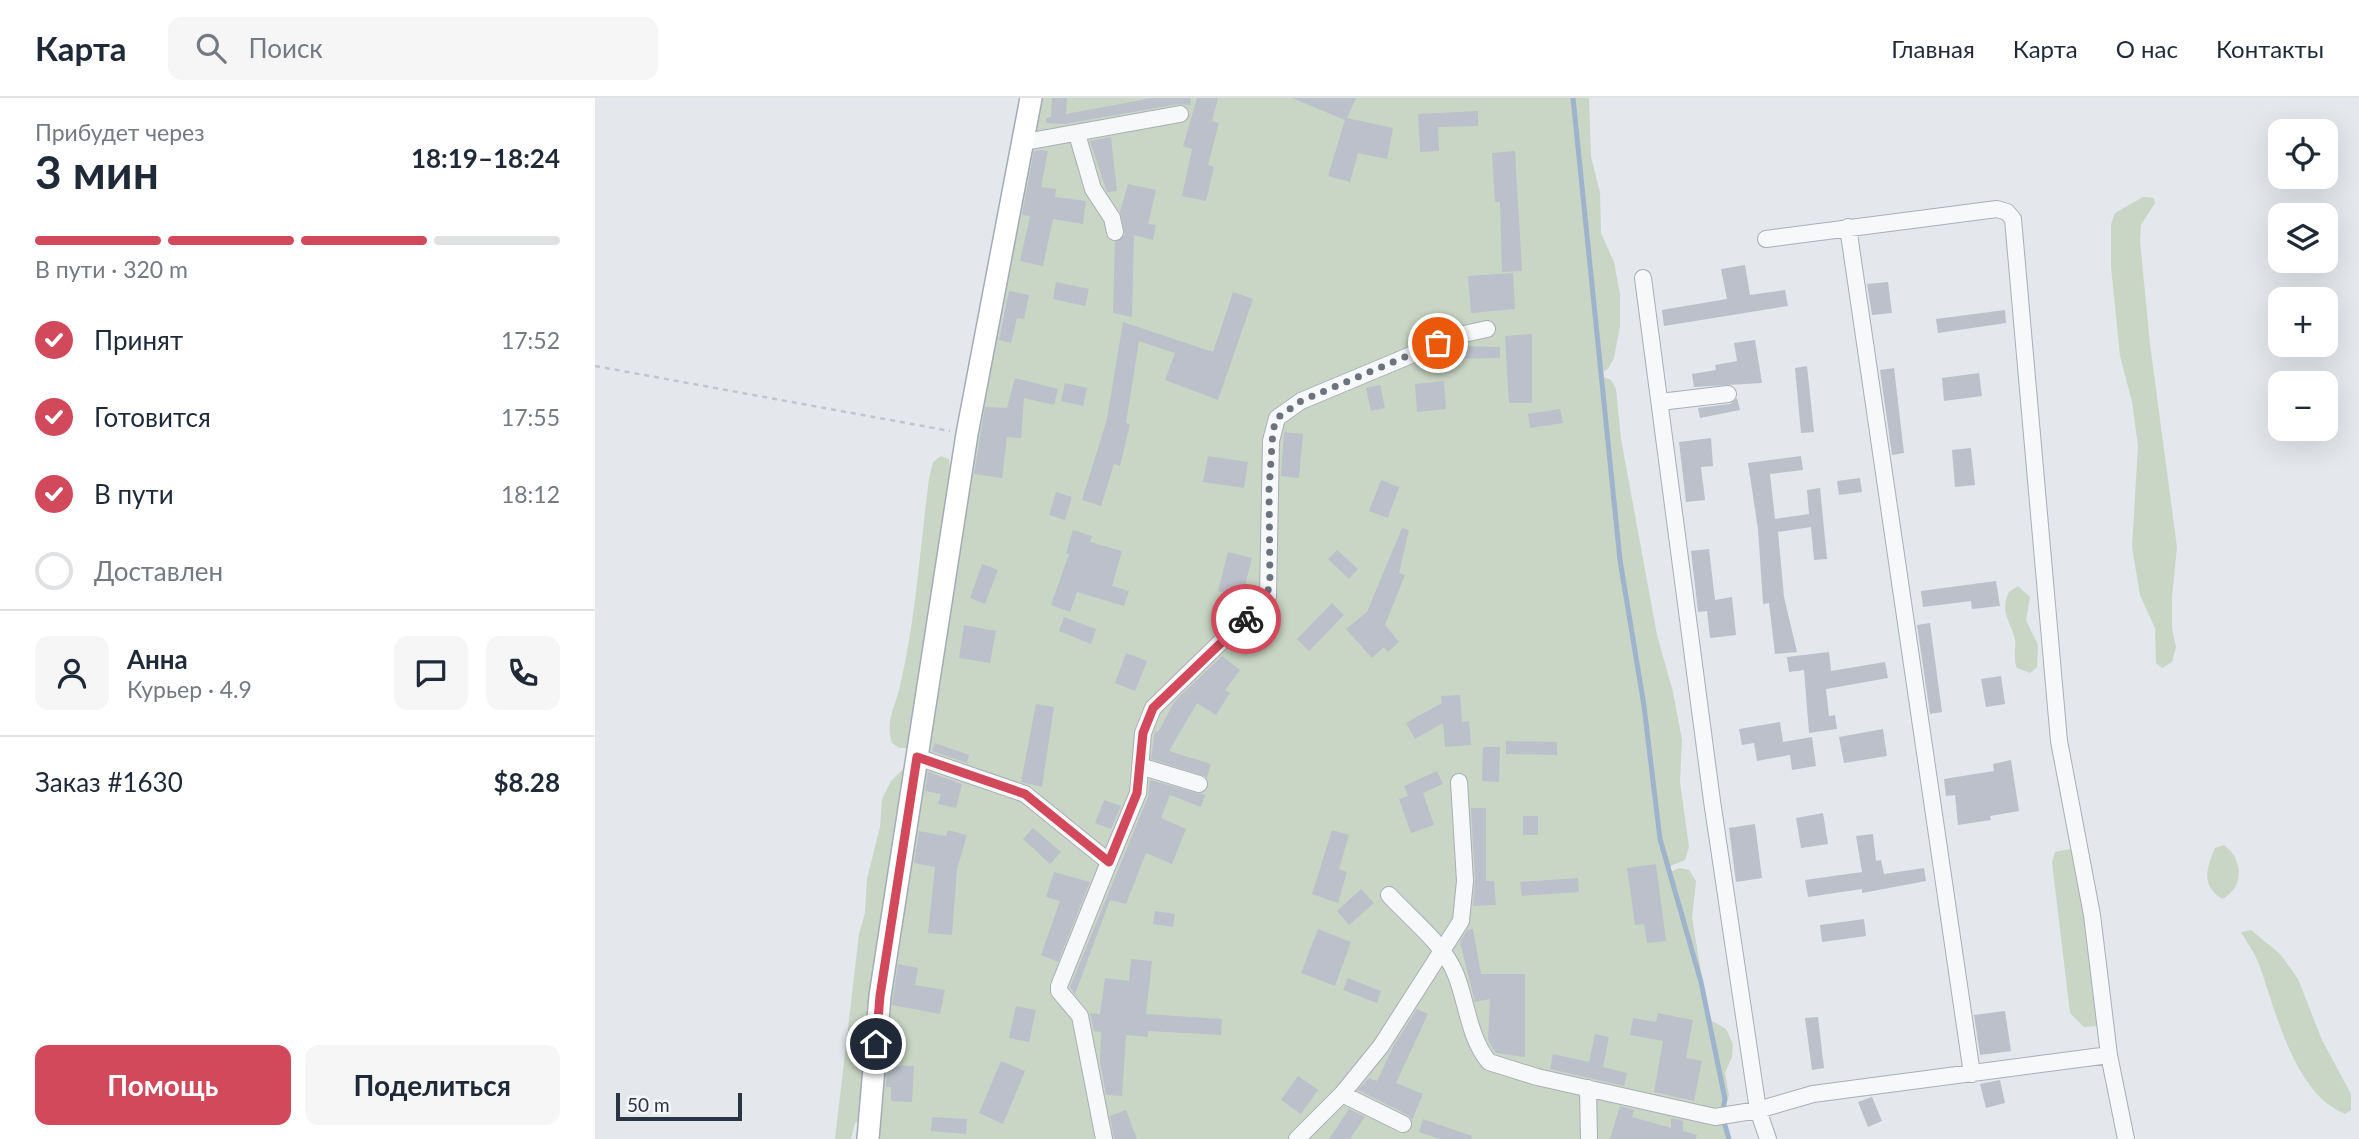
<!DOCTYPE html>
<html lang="ru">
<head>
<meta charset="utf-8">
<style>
  body { margin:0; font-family:Lato,sans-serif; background:#f6f6f7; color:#1f2937; height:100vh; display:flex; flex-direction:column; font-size:26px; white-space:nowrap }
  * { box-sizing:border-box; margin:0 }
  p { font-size:23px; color:#747a83 }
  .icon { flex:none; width:38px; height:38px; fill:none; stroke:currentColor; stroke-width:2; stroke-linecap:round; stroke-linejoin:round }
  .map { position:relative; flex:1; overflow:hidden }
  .details { display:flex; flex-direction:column; background:#fff; width:595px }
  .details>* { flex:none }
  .buttons { position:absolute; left:1673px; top:21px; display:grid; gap:14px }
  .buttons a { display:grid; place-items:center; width:70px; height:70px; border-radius:14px; background:#fff; box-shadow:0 7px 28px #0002; font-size:35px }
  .scale { position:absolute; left:21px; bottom:18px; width:126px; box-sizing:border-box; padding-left:7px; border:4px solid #2b3445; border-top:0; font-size:19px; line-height:24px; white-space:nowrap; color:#2b3445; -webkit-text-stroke:5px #f4f6f9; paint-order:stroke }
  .pin { position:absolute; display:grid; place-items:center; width:60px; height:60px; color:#fff; margin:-30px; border:4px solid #fff; border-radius:50%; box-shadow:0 2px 7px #0007 }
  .courier { position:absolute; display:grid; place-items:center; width:70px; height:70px; margin:-35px; border:5px solid #d1495b; border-radius:50%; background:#fff; color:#222; box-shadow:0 2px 9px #0007 }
  .headline em { font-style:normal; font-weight:700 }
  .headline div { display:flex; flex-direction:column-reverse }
  .headline { display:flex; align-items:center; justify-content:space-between; height:119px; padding:0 35px }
  h1 { font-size:46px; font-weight:700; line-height:52px }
  .bar { display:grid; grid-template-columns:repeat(4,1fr); gap:10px 7px; align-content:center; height:84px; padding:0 35px }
  .bar i { height:9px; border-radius:5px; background:#e0e1e3 }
  .bar .active { background:#d1495b }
  .bar p { grid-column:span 4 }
  .line { display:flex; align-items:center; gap:18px; padding:0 35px; border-top:2px solid #e0e1e3 }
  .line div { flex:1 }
  .round { display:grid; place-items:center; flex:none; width:74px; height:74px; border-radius:14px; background:#f6f6f7 }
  ol { padding:0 35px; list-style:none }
  li { display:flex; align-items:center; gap:21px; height:77px }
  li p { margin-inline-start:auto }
  li .icon { padding:7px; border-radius:50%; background:#d1495b; color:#fff; stroke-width:4 }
  li:last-child { color:#747a83 }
  li i { width:38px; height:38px; border:4px solid #e0e1e3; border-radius:50% }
  .action { display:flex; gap:14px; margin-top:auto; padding:14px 35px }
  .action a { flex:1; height:80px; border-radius:14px; background:#d1495b; color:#fff; font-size:28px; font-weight:700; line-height:80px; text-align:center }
  .action a+a { background:#f6f6f7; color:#1f2937 }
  header { display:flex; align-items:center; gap:42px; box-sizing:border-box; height:98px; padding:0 35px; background:#fff; border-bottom:2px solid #e0e1e3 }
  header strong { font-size:33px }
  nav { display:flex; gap:38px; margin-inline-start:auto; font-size:24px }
  .search { width:490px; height:63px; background:#f6f6f7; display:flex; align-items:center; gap:18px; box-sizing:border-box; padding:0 24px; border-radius:14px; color:#747a83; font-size:26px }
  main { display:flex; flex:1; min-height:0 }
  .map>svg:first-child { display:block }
</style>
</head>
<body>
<header>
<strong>Карта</strong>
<div class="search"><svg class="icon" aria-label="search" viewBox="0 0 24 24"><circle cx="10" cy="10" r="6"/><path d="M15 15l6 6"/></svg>Поиск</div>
<nav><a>Главная</a><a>Карта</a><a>О нас</a><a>Контакты</a></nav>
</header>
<main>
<section class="details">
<div class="headline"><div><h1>3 мин</h1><p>Прибудет через</p></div><em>18:19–18:24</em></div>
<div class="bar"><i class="active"></i><i class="active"></i><i class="active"></i><i></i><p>В пути · 320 m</p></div>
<ol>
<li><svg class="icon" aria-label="check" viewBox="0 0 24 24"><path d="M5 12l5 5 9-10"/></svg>Принят<p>17:52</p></li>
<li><svg class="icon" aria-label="check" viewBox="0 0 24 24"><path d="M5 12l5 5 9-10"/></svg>Готовится<p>17:55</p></li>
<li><svg class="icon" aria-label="check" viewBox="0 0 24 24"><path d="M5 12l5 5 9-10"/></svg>В пути<p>18:12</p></li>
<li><i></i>Доставлен</li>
</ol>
<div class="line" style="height:126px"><a class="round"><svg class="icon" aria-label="person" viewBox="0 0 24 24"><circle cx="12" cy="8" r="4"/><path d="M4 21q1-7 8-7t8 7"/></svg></a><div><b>Анна</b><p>Курьер · 4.9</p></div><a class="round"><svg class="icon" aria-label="chat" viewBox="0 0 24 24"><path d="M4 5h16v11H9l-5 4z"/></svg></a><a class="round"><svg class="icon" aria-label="phone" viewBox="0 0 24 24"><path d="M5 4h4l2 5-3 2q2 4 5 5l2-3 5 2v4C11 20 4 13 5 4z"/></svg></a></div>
<div class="line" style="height:91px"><div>Заказ #1630</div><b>$8.28</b></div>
<div class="action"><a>Помощь</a><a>Поделиться</a></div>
</section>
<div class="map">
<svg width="1764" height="1041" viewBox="0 0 1764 1041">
  <rect width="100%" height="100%" fill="#e4e7ec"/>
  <!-- green -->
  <path fill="#c9d6c5" d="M429 0H994L996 58 1005 95 1006 135 1019 164 1025 196V228L1019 260 1013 271 1008 273V279L1016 282 1021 291 1026 341 1062 537 1078 594 1087 642 1085 684 1094 749 1090 762 1073 769 1075 774 1085 770 1094 772 1101 783 1097 820 1113 915 1117 923 1131 931 1138 946 1137 959 1130 975 1134 997 1127 1017 1134 1041H273L274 1019 260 1025 256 1041H240L264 836 270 815 272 781 285 729 287 701 296 683 308 671 322 663Z
    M1548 99 1559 100 1560 105 1546 127 1545 143 1555 246 1582 449 1577 499V530L1581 549 1577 564 1567 570 1561 565 1560 530 1545 497 1537 449 1543 348 1537 304 1525 258 1516 169V126L1520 115Z
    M346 358 354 361 355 370 316 645 312 650H304L297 645C290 623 300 610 305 588 321 520 325 450 334 381L338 364Z
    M1423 488 1435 499 1431 522 1443 547 1442 569 1435 575 1422 570C1418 561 1421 552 1420 542 1416 522 1404 515 1414 494Z
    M1629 747C1649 762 1649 790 1627 801 1606 787 1611 771 1620 750Z
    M1475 751 1479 755 1507 916 1504 928 1489 929 1475 915 1457 764 1460 754Z
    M1656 832 1685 856 1703 881 1727 942 1756 996V1012L1750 1016C1700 996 1682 917 1666 872 1662 858 1653 846 1646 834Z"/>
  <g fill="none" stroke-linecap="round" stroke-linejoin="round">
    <!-- stream -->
    <path stroke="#9fb4cc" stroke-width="5" d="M978 0 1025 462 1049 608 1065 741 1106 884 1130 1001 1127 1017 1134 1041"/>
  </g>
  <!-- building -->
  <path fill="#bbc0ca" d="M457 0H472L471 16 557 0H595L596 7 583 6 470 26 451 25V20L456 19Z
    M602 0H623L617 23 624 25 613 67 619 69 611 103 587 98 597 51 588 48Z
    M697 0H761L752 20 798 30 792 61 763 55 755 84 733 78 750 22Z
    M883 13V28L843 29 844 53 825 54 823 16Z
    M516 39 522 93 512 94 495 43Z
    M445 52 453 53 446 89 461 91 460 99 491 103 488 126 458 121 448 168 425 163 435 118 427 117 439 53Z
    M920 53 927 173 907 174 905 104H900L897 55Z
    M533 86 561 92 553 126 561 127 558 142 539 137 537 219 518 215 520 144 530 137 525 114Z
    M1150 167 1155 197 1190 192 1193 208 1069 228 1067 212 1132 201 1126 171Z
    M918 175 920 211 876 215 873 178Z
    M461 184 494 191 490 208 458 201Z
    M1293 184 1297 215 1277 217 1272 186Z
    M414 193 434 197 429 221 422 220 416 245 404 242Z
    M638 194 658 201 623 302 570 282 580 255 544 243 531 325 535 326 525 368 519 366 506 408 487 402 512 321 528 224 618 254Z
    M1410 212 1411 225 1343 235 1341 221Z
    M937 236V305H914L910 238Z
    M1160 242 1167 285 1099 289 1097 276 1121 272 1120 267 1142 263 1139 245Z
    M864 248 905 249V260L845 261Z
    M1212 268 1219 334 1206 335 1200 270Z
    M1299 270 1309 355 1297 357 1285 272Z
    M1384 275 1387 298 1349 303 1347 280Z
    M420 280 463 291 459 307 429 300 426 340 412 339 407 380 379 376 390 309 412 310Z
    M849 283 851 311 822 314 820 286Z
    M470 285 492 290 488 308 466 303Z
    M785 287 790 310 776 313 771 290Z
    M1142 300 1145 312 1105 320 1103 310 1135 306Z
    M965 311 968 325 935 330 933 316Z
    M689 334 708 336 704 380 686 378Z
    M1116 340 1118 368 1106 369 1110 402 1091 404 1084 344Z
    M1376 350 1380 387 1360 389 1357 352Z
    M613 358 653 364 649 390 608 384Z
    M1206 358 1208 372 1175 376 1180 421 1214 416 1212 392 1225 390 1232 461 1219 462 1216 429 1183 434 1189 499 1202 554 1180 556 1174 505 1168 506 1163 431 1153 365Z
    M1265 380 1267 394 1244 397 1242 383Z
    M786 382 804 389 793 420 774 413Z
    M461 394 477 399 470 422 454 417Z
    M807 430 814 432 804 475 810 477 790 527 804 544 793 554 789 549 777 560 751 531 772 514Z
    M478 432 497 438 495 444 527 453 517 488 534 493 529 508 482 494 475 514 456 507 474 456 471 455Z
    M1114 451 1120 502 1137 499 1141 537 1115 540 1112 513 1103 514 1096 453Z
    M742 452 763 471 754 481 733 461Z
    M633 454 657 460 647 499 623 493Z
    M387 466 403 472 390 506 375 500Z
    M1401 483 1405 508 1377 511 1376 503 1328 509 1326 493Z
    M737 505 749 517 714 553 702 541Z
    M469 519 501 531 496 546 464 533Z
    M1335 525 1347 614 1335 616 1322 527Z
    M369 527 401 533 395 565 364 560Z
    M1234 554 1236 573 1290 564 1293 580 1231 591 1234 618 1240 617 1242 631 1214 635 1209 572 1194 574 1192 559Z
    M531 555 552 563 540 593 520 585Z
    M627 558 645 572 630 592 635 595 621 617 602 605 574 653 616 666 612 679 556 661 560 633 563 634 580 603Z
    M1406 578 1410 606 1391 609 1386 581Z
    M865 597 867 624 874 623 876 647 850 649 848 625 820 641 811 625 847 605 846 598Z
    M441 606 459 609 447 689 426 684Z
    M1185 624 1188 644 1217 639 1221 668 1197 672 1195 657 1162 663 1159 645 1147 647 1144 631Z
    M1288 631 1292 658 1249 665 1244 639Z
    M911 643 962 644V657L911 656Z
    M340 645 374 657 372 665 337 653Z
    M888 649H905L904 684 887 683Z
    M1416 662 1424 713 1395 718 1396 722 1363 727 1360 697 1351 698 1349 681 1399 673 1398 666Z
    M842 673 848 686 828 695 839 727 816 735 804 701 813 698 809 688Z
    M333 674 367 686 361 710 343 706 346 696 330 693Z
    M555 682 610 697 606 709 575 697 566 720 591 731 577 766 551 755 531 806 515 802 480 896 475 889 553 699Z
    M509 702 526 708 516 731 500 725Z
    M876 710H891V783H899L901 807 878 808 880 782Z
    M1228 715 1233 746 1206 750 1201 720Z
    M928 718H943V737H928Z
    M1160 726 1167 780 1141 784 1134 730Z
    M438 730 466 754 455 766 428 741Z
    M353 732 372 737 362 771 357 837 333 835 340 769 319 765 324 733 351 738Z
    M737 732 754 737 744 771 752 774 743 805 717 796Z
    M1278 736 1281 763 1286 762 1289 776 1329 770 1331 783 1267 795V791L1213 799 1210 782 1267 774 1261 738Z
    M1061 766 1071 843 1052 845 1049 826 1040 827 1032 770Z
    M459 774 495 784 463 864 446 857 465 803 451 799Z
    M983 780 984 794 927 798 925 784Z
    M766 791 779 805 754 827 742 813Z
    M560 813 580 816 578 829 558 826Z
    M1269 821 1271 838 1227 844 1225 827Z
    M723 831 756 844 740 888 706 875Z
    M878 831 886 876H930V959L901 955 893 942 895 901 880 904 865 844 872 832Z
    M536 861 557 863 551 916 627 921 626 937 553 933V939L531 937 527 998 511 997 505 964 506 934 499 933 495 915 505 916 510 880 534 883Z
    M303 866 323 870 320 887 350 892 345 916 297 907Z
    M753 880 786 893 782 905 748 892Z
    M421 908 441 912 434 944 414 940Z
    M822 911 833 916 801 985 828 996 817 1022 813 1017 763 992 774 980 782 983 799 947Z
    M1410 913 1416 953 1385 957 1379 917Z
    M1063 915 1098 922 1091 960 1107 963 1099 1003 1059 994 1068 943 1035 937 1038 920 1061 924Z
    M1223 919 1229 970 1217 972 1210 920Z
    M1000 936 1014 939 1008 969 1032 975 1029 988 955 971 958 956 994 964Z
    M406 963 430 973 408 1026 384 1015Z
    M292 967 319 968 317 1004 296 1003V989H291Z
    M703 978 723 992 706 1016 686 1002Z
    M1405 982 1410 1005 1391 1010 1385 986Z
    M1277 999 1287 1023 1273 1029 1263 1004Z
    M1025 1008 1039 1012 1037 1019 1076 1030V1020L1088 1023V1033L1102 1037 1101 1041H1015Z
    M754 1011 770 1019 755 1041H734Z
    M531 1012 542 1041H519L515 1018Z
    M337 1019 372 1021 371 1036 336 1033Z
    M828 1021 877 1038 876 1041H844L824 1034Z"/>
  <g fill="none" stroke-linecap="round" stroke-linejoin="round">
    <defs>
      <path id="minor" d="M482 36 498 91 517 120 520 134
        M430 44 585 16
        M1253 129 1377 976
        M1048 180 1117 703 1163 1012 1173 1041
        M1065 304 1133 296
        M322 659 430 696 514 764 464 888V893L485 918 509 1041
        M545 668 604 686
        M514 764 543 695 548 635 558 610 673 498 676 343 682 320 706 303 864 237 892 231
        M794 797C816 821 849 846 861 877 872 905 874 940 894 964L942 979 1120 1019 1163 1012 1218 996 1514 957 1497 817 1464 643 1418 121 1412 114 1402 111 1171 141
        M1514 957 1531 1041
        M993 990 994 1041
        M747 996 808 1026
        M702 1041 747 996 786 948 866 823 870 783 864 684"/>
      <path id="major" d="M273 1041 285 898 322 659 372 336 436 0"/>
    </defs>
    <!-- minor casing -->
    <use href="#minor" stroke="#a9aeb7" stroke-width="18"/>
    <!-- major casing -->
    <use href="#major" stroke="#a3abb8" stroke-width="24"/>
    <!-- path -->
    <path stroke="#c2c5cb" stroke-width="2.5" stroke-dasharray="5 5" stroke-linecap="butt" d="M0 268 355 333"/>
    <!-- minor -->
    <use href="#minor" stroke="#f7f8fa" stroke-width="16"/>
    <!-- major -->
    <use href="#major" stroke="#fff" stroke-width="21"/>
  </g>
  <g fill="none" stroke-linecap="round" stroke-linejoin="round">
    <!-- done -->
    <path stroke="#6c737f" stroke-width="7" stroke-dasharray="0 12.6" d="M651 521 668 506 675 487 674 392 678 332 682 320 706 303 843 245"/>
    <!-- route -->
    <path stroke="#d1495b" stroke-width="9" d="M281 946 285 898 322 659 430 696 514 764 542 695 548 635 558 610 651 521"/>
  </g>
</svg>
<div class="buttons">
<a><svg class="icon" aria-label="locate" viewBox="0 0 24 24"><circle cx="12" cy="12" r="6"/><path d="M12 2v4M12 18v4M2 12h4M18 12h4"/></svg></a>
<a><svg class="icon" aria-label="layers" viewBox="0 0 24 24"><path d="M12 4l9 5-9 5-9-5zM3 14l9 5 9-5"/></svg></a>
<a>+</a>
<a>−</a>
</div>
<div class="scale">50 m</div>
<div class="pin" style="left:843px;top:245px;background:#ea580c"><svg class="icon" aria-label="bag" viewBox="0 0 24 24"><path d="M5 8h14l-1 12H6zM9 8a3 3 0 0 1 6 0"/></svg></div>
<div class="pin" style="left:281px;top:946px;background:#1f2937"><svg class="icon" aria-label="home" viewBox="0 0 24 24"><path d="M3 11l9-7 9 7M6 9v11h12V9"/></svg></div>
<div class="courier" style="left:651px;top:521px"><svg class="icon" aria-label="bike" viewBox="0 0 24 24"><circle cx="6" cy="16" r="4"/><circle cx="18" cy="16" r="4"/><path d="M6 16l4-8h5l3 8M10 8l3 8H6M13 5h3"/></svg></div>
</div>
</main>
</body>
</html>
